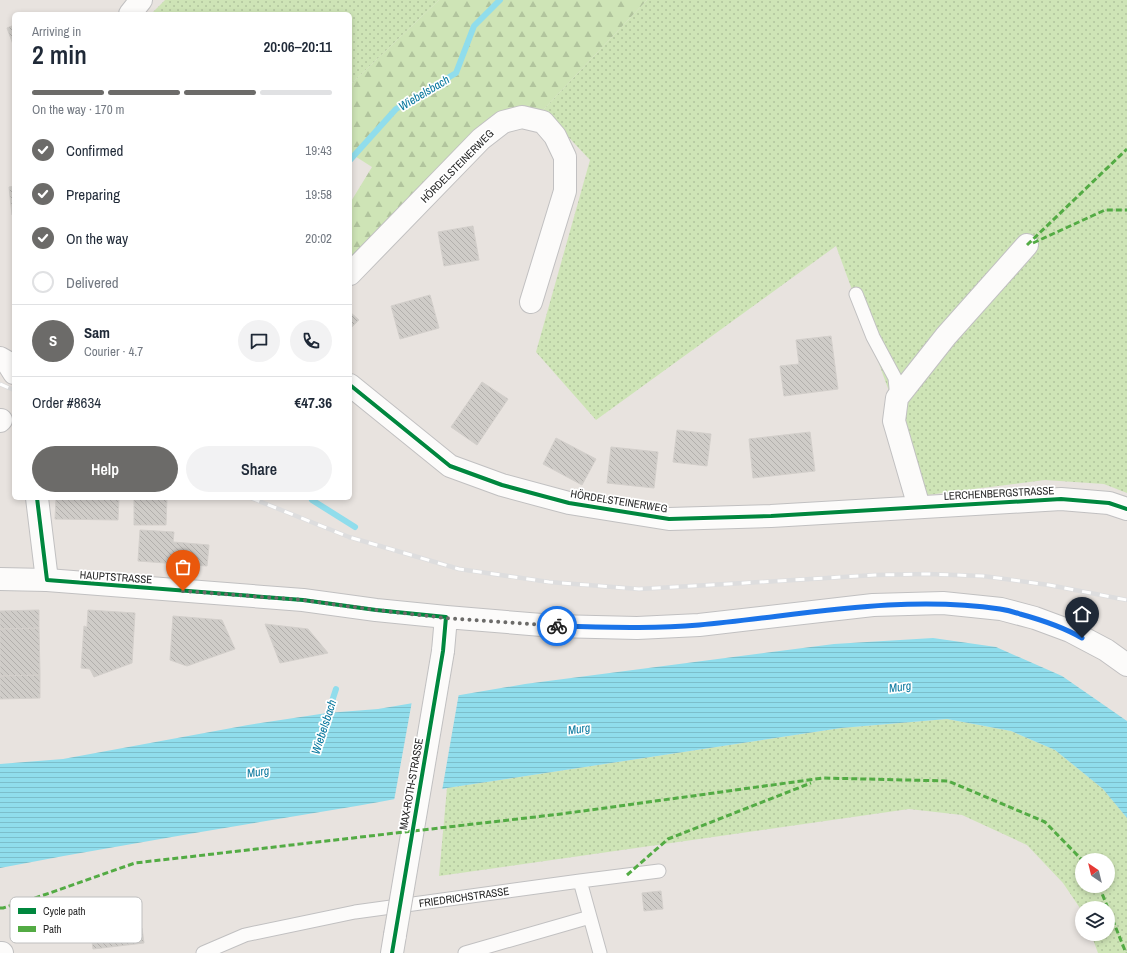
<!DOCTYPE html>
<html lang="en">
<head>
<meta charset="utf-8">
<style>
  body { margin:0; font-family:"Archivo Narrow",sans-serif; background:#f2f2f3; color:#1f2937; height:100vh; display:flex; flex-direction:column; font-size:15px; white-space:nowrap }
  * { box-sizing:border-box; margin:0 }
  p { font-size:13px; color:#747a83 }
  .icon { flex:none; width:22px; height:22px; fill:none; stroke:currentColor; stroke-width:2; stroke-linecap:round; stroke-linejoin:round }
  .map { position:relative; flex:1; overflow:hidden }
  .drawer { position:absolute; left:12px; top:12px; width:340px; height:488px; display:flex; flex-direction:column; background:#fff; border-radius:6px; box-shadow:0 2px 6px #0003 }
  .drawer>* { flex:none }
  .needle { width:26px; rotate:325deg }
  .tools { position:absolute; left:1075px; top:853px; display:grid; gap:8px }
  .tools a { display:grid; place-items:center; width:40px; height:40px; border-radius:50%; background:#fff; box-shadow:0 2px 6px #0003; font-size:20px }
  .pin { position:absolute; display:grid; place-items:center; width:34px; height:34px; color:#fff; margin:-41px -17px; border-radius:50% 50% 50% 0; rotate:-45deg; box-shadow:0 0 4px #0007 }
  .pin .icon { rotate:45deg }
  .courier { position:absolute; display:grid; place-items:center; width:40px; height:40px; margin:-20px; border:3px solid #1a73e8; border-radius:50%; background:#fff; color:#222; box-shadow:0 1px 5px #0007 }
  .headline em { font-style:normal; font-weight:600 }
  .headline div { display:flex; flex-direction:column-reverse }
  .headline { display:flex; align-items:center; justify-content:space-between; height:68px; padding:0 20px }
  h1 { font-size:26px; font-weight:600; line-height:30px }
  .bar { display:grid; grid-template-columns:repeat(4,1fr); gap:6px 4px; align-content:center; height:48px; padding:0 20px }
  .bar i { height:5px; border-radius:3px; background:#e0e1e3 }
  .bar .on { background:#6c6b69 }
  .bar p { grid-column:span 4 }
  .line { display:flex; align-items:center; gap:10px; padding:0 20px; border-top:1px solid #e0e1e3 }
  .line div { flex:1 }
  .round { display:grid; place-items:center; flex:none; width:42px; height:42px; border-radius:21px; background:#f2f2f3 }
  ol { padding:0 20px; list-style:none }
  li { display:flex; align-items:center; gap:12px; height:44px }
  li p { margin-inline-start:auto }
  li .icon { padding:4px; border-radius:50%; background:#6c6b69; color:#fff; stroke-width:4 }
  li:last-child { color:#747a83 }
  li i { width:22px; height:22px; border:2px solid #e0e1e3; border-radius:50% }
  .button { display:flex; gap:8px; margin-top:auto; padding:8px 20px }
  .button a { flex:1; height:46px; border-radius:24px; background:#6c6b69; color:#fff; font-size:16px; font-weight:600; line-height:46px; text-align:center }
  .button a+a { background:#f2f2f3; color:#1f2937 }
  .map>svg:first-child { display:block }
</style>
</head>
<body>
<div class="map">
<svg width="1127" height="953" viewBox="0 0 1127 953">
  <defs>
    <pattern id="grass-dots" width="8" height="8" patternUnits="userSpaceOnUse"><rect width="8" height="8" fill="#cee4b6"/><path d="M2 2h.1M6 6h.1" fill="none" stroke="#b1c49d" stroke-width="1.8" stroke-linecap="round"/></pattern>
    <pattern id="forest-firs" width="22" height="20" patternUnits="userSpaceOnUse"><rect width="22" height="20" fill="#cee4b6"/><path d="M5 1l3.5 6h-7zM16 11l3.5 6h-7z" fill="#b1c49d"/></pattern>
    <pattern id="water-rules" width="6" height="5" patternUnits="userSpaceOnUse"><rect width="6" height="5" fill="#90ddec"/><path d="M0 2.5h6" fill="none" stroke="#7cbecb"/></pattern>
    <pattern id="building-back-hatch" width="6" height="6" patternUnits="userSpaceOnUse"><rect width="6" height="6" fill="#cfccc8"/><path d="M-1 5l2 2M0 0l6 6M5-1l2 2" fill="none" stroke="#b2afac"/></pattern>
  </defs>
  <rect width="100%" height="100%" fill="#e8e3df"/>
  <!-- grass -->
  <path fill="url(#grass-dots)" fill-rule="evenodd" d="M165 0H439L350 85V14H151Z
    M647 0H1127V493L1104 484 1045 480 927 495 836 246 596 420 536 352 590 160 543 110Z
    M947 719 1011 731 1055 750 1103 789 1127 818V953H1098L1091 934H1108V908H1082V911L1063 883 1027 845 962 815 909 809 439 876 447 788 841 728ZM1082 860H1108V886H1082Z"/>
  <!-- forest -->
  <path fill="url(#forest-firs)" d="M439 0H647L543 110 499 113 350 263V203L372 167 350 153V85Z"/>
  <!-- water -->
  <path fill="url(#water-rules)" d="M933 638 996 647 1062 676 1127 721V818L1103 789 1055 750 1011 731 947 719 841 728 447 788C387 802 326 811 266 821 177 836 88 851 0 868V764L63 759 248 725 327 713 378 709 525 684 834 644Z"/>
  <!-- pier -->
  <path fill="#e8e3df" d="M459 693 442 791 394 801 412 701Z"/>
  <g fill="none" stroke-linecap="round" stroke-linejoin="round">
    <!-- stream -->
    <path stroke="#90ddec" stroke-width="6" d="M350 160 396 109 456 73 474 26 500 0
      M311 498 312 500 355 527
      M326 720 336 689"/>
  </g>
  <!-- building -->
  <path fill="url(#building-back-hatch)" stroke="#d3cfcb" d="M14 25V47L7 28Z
    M14 186V215H12L9 187Z
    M473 226 479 260 444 266 438 232Z
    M430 295 439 328 400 339 391 306Z
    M350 312 359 320 350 329Z
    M831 336 838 389 784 396 780 366 799 364 796 340Z
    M482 382 508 399 477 445 451 427Z
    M677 430 711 434 707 466 673 462Z
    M810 432 815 471 753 478 749 439Z
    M556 438 596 459 582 485 543 464Z
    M611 447 658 452 654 488 607 483Z
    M56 498H119L118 520 55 519Z
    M134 498H167L166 525H134Z
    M140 530 174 532 173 542 209 545 207 566 138 561Z
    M39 610V628L0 629V611Z
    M88 610 135 613 132 663 94 677 90 669 81 668 84 626 87 627Z
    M173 616 222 620 235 649 187 666 170 660Z
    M265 624 308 629 328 653 280 663Z
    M39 628 40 675 0 676V629Z
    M40 675V698L0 699V676Z
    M661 891 663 909 644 911 642 893Z
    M142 928 144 943 93 949 91 934Z"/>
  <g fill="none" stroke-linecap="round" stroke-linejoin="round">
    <defs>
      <path id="service" d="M856 294 873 337 895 378 897 398
        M580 881 600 953
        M203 953 245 935 355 912 580 881 659 871
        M465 953 590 917"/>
      <path id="minor" d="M130 14 141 0
        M350 274 481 139 503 122 522 117 543 122 555 136 565 157V191L531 302
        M0 358 7 362 14 373
        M350 385 450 466 502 485 569 503 669 519 771 516 1061 499 1109 503 1127 509
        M0 421 1 420
        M37 498 47 580
        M919 507 894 421 897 398 946 336 1027 245
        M0 953H2"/>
      <path id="tertiary" d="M0 579 47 580 303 600 376 610 446 617 554 626 637 628 699 625 873 605 943 603 1001 609 1035 618 1070 631 1106 650 1127 665
        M443 651 446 617
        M392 953 395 935"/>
    </defs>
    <!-- service casing -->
    <use href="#service" stroke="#c1c0c1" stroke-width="15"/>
    <!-- minor casing -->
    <use href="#minor" stroke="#c1c0c1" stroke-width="24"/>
    <!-- tertiary casing -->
    <use href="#tertiary" stroke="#c1c0c1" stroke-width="24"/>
    <!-- service -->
    <use href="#service" stroke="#fcfbfa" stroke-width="13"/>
    <!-- minor -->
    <use href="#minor" stroke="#fcfbfa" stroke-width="22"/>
    <!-- tertiary -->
    <use href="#tertiary" stroke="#fcfbfa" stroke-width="22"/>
    <defs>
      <path id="rail" d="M0 384 14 390
        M251 498 349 537 459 569 549 582 639 589 744 583 875 575 927 574 983 576 1049 585 1127 600"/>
    </defs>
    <!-- rail casing -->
    <use href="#rail" stroke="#ddddde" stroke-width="4.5"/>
    <!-- rail -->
    <use href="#rail" stroke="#fff" stroke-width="3" stroke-dasharray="9" stroke-linecap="butt"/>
    <defs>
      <path id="tertiary-bridge" d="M395 935 443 651"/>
    </defs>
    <!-- tertiary-bridge casing -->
    <use href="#tertiary-bridge" stroke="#c1c0c1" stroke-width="24" stroke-linecap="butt"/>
    <!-- tertiary-bridge -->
    <use href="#tertiary-bridge" stroke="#fcfbfa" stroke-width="22"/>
    <!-- quiet -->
    <path stroke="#53ab44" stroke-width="3" stroke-dasharray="6 3" stroke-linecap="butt" d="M1033 243 1105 210H1127
      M1027 245 1127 149
      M627 875 668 839 811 783
      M1099 886 1126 953
      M0 908H3L41 896 135 863 561 814 823 778 948 781 1045 822 1082 860"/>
    <defs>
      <path id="cycleway" d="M350 385 450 466 502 485 569 503 669 519 771 516 1061 499 1109 503 1127 509
        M37 498 47 580 303 600 376 610 446 617 443 651 392 953"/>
    </defs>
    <!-- cycleway casing -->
    <use href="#cycleway" stroke="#fff" stroke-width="6"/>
    <!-- cycleway -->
    <use href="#cycleway" stroke="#00873e" stroke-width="4"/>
  </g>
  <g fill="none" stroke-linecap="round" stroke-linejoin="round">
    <!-- done -->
    <path stroke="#6c6b69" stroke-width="4" stroke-dasharray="0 7.2" d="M183 591 303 600 376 610 446 618 557 626"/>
    <!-- route -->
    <path stroke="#1a73e8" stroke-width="5" d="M557 626C605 627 652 629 699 625 799 616 899 594 1000 609 1007 610 1014 612 1020 614 1042 620 1063 627 1082 638"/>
  </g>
  <g text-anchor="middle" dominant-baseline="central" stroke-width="3.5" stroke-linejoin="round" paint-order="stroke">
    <!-- street labels -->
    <g font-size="11" fill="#2a2a2a" stroke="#fff">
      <text transform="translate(457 166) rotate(-45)">HÖRDELSTEINERWEG</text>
      <text transform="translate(999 493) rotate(-3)">LERCHENBERGSTRASSE</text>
      <text transform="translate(619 501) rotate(9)">HÖRDELSTEINERWEG</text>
      <text transform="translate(116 577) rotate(4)">HAUPTSTRASSE</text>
      <text transform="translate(411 784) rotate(-80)">MAX-ROTH-STRASSE</text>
      <text transform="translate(464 897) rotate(-8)">FRIEDRICHSTRASSE</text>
    </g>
    <!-- water labels -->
    <g font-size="12" font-style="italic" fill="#09789e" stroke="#fff">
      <text transform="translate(424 93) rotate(-31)">Wiebelsbach</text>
      <text transform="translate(900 687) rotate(-8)">Murg</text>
      <text transform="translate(324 727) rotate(-72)">Wiebelsbach</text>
      <text transform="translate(579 729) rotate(-8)">Murg</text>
      <text transform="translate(258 772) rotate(-8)">Murg</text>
    </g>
  </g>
  <!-- legend -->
  <rect x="10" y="897" width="132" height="46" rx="6" fill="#fff" stroke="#bfbfbf" stroke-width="1"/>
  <rect x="18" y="908" width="18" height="6" fill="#00873e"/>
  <rect x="18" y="926" width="18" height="6" fill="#53ab44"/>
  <g font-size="11" fill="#2a2a2a">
    <text x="43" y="915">Cycle path</text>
    <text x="43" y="933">Path</text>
  </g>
</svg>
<div class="tools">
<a><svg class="needle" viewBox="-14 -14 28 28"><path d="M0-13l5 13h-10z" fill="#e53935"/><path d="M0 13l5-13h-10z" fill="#747a83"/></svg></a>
<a><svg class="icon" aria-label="layers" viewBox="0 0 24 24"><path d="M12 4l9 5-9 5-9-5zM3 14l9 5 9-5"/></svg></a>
</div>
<div class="pin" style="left:183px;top:591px;background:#ea580c"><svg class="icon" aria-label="bag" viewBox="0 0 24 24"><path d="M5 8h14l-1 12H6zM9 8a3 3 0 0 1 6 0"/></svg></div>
<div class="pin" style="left:1082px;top:638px;background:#1f2937"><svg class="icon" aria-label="home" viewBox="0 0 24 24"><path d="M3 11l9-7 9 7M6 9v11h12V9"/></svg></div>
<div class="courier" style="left:557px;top:626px"><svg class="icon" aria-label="bike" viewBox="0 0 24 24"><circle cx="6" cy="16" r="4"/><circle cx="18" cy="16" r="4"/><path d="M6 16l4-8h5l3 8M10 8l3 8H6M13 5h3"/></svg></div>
<section class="drawer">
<div class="headline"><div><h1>2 min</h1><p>Arriving in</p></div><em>20:06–20:11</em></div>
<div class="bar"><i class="on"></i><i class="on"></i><i class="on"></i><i></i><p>On the way · 170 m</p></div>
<ol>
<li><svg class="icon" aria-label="check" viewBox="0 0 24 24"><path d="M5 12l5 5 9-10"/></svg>Confirmed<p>19:43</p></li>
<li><svg class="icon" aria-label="check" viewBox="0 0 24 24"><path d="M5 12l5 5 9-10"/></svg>Preparing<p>19:58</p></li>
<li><svg class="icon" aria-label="check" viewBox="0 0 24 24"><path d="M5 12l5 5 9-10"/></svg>On the way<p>20:02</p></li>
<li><i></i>Delivered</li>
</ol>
<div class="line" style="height:72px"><b class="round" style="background:#6c6b69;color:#fff">S</b><div><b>Sam</b><p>Courier · 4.7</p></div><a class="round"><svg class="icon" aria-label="chat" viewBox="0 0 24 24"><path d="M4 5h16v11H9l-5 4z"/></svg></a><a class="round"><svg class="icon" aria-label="phone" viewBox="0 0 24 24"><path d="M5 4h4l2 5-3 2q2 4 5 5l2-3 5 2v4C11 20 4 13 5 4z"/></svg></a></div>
<div class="line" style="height:52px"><div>Order #8634</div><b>€47.36</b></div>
<div class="button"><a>Help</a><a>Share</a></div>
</section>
</div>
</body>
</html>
